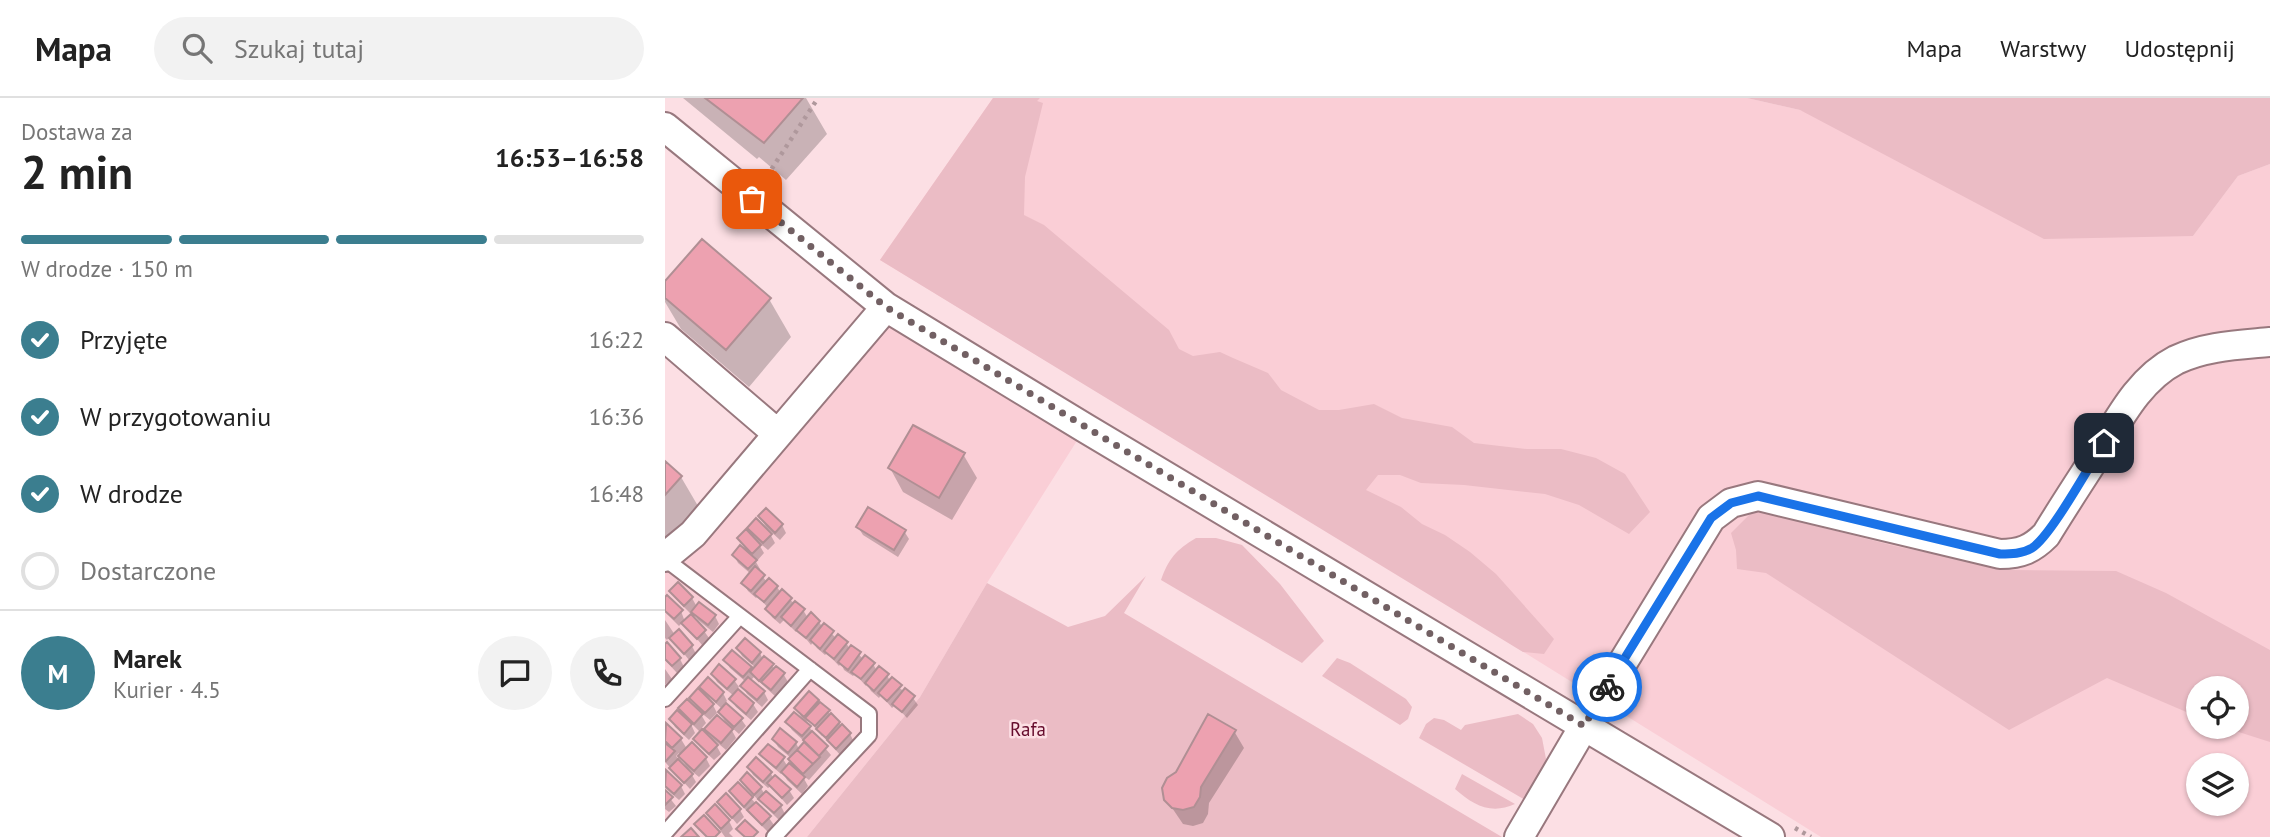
<!DOCTYPE html>
<html lang="pl">
<head>
<meta charset="utf-8">
<style>
  body { margin:0; font-family:"PT Sans",sans-serif; background:#f2f2f2; color:#222; height:100vh; display:flex; flex-direction:column; font-size:26px; white-space:nowrap }
  * { box-sizing:border-box; margin:0 }
  p { font-size:23px; color:#767676 }
  .icon { flex:none; width:38px; height:38px; fill:none; stroke:currentColor; stroke-width:2; stroke-linecap:round; stroke-linejoin:round }
  .map { position:relative; flex:1; overflow:hidden }
  .sheet { display:flex; flex-direction:column; background:#fff; width:665px }
  .sheet>* { flex:none }
  .tools { position:absolute; left:1521px; top:578px; display:grid; gap:14px }
  .tools a { display:grid; place-items:center; width:63px; height:63px; border-radius:50%; background:#fff; box-shadow:0 2px 5px #0004; font-size:35px }
  .pin { position:absolute; display:grid; place-items:center; width:60px; height:60px; color:#fff; margin:-30px; border-radius:14px; box-shadow:0 4px 10px #0006 }
  .courier { position:absolute; display:grid; place-items:center; width:70px; height:70px; margin:-35px; border:5px solid #1a73e8; border-radius:50%; background:#fff; color:#222; box-shadow:0 2px 9px #0007 }
  .summary em { font-style:normal; font-weight:800 }
  .summary div { display:flex; flex-direction:column-reverse }
  .summary { display:flex; align-items:center; justify-content:space-between; height:119px; padding:0 21px }
  h1 { font-size:46px; font-weight:800; line-height:52px }
  .bar { display:grid; grid-template-columns:repeat(4,1fr); gap:10px 7px; align-content:center; height:84px; padding:0 21px }
  .bar i { height:9px; border-radius:5px; background:#e0e0e0 }
  .bar .selected { background:#3b7e8f }
  .bar p { grid-column:span 4 }
  .line { display:flex; align-items:center; gap:18px; padding:0 21px; border-top:2px solid #e0e0e0 }
  .line div { flex:1 }
  .round { display:grid; place-items:center; flex:none; width:74px; height:74px; border-radius:37px; background:#f2f2f2 }
  ol { padding:0 21px; list-style:none }
  li { display:flex; align-items:center; gap:21px; height:77px }
  li p { margin-inline-start:auto }
  li .icon { padding:7px; border-radius:50%; background:#3b7e8f; color:#fff; stroke-width:4 }
  li:last-child { color:#767676 }
  li i { width:38px; height:38px; border:4px solid #e0e0e0; border-radius:50% }
  header { display:flex; align-items:center; gap:42px; box-sizing:border-box; height:98px; padding:0 35px; background:#fff; border-bottom:2px solid #e0e0e0 }
  header strong { font-size:33px }
  nav { display:flex; gap:38px; margin-inline-start:auto; font-size:24px }
  .search { width:490px; height:63px; background:#f2f2f2; display:flex; align-items:center; gap:18px; box-sizing:border-box; padding:0 24px; border-radius:38px; color:#767676; font-size:26px }
  main { display:flex; flex:1; min-height:0 }
  .map>svg:first-child { display:block }
</style>
</head>
<body>
<header>
<strong>Mapa</strong>
<div class="search"><svg class="icon" aria-label="search" viewBox="0 0 24 24"><circle cx="10" cy="10" r="6"/><path d="M15 15l6 6"/></svg>Szukaj tutaj</div>
<nav><a>Mapa</a><a>Warstwy</a><a>Udostępnij</a></nav>
</header>
<main>
<section class="sheet">
<div class="summary"><div><h1>2 min</h1><p>Dostawa za</p></div><em>16:53–16:58</em></div>
<div class="bar"><i class="selected"></i><i class="selected"></i><i class="selected"></i><i></i><p>W drodze · 150 m</p></div>
<ol>
<li><svg class="icon" aria-label="check" viewBox="0 0 24 24"><path d="M5 12l5 5 9-10"/></svg>Przyjęte<p>16:22</p></li>
<li><svg class="icon" aria-label="check" viewBox="0 0 24 24"><path d="M5 12l5 5 9-10"/></svg>W przygotowaniu<p>16:36</p></li>
<li><svg class="icon" aria-label="check" viewBox="0 0 24 24"><path d="M5 12l5 5 9-10"/></svg>W drodze<p>16:48</p></li>
<li><i></i>Dostarczone</li>
</ol>
<div class="line" style="height:126px"><b class="round" style="background:#3b7e8f;color:#fff">M</b><div><b>Marek</b><p>Kurier · 4.5</p></div><a class="round"><svg class="icon" aria-label="chat" viewBox="0 0 24 24"><path d="M4 5h16v11H9l-5 4z"/></svg></a><a class="round"><svg class="icon" aria-label="phone" viewBox="0 0 24 24"><path d="M5 4h4l2 5-3 2q2 4 5 5l2-3 5 2v4C11 20 4 13 5 4z"/></svg></a></div>
</section>
<div class="map">
<svg width="1605" height="739" viewBox="0 0 1605 739">
  <rect width="100%" height="100%" fill="#fcdfe4"/>
  <!-- built -->
  <path fill="#faced6" fill-rule="evenodd" d="M328 0 370 3 375 0H1082L1135 12 1528 138 1573 78 1605 66V739H1156L780 505 215 162ZM1533 590H1572V628H1533ZM1533 667H1572V705H1533Z
    M221 209 420 330 322 485 255 599 142 739H0V459Z"/>
  <!-- green -->
  <path fill="#ebbcc5" d="M328 0H375L372 3 378 5 360 79 359 117 379 127 504 232 514 251 528 258 555 254 568 260 603 275 616 292 654 312H674L709 306 737 320 787 329 809 345 862 351H896L931 360 960 376 985 414 964 436 914 407 880 396 799 387 756 385 735 377H713L701 392 736 409 757 426 780 437 805 454 831 476 889 541 879 556 858 554 215 162Z
    M1082 0H1605V66L1573 78 1528 138 1379 141 1135 12Z
    M1089 412 1230 448 1347 472 1451 473 1501 495 1605 552V644L1555 628H1572V590H1533V619L1442 580 1344 632 1101 475 1072 471 1071 452 1066 435Z
    M531 440H551L577 447 615 486 659 543 637 565 496 482C504 460 511 452 531 440Z
    M481 478 459 515 837 739H142L255 599 322 485 403 529 440 518Z
    M672 560 685 565 741 601 747 609 743 621 735 627 657 578Z
    M853 616 868 626 877 640 881 661 879 677 862 703 754 640 761 626 769 620 779 622 796 632 800 627Z
    M797 676 850 706C826 717 808 707 790 691Z"/>
  <!-- shadow -->
  <path fill="#0003" fill-rule="evenodd" d="M18 0H141L162 36 121 82 94 59 92 61Z
    M0 186 104 201 126 239 84 289 16 231 0 204Z
    M298 356 312 380 287 422 238 394 225 370Z
    M0 365 16 379 33 408 2 443 0 441Z
    M95 419 117 427 121 435 115 442 102 430 110 445 103 452 92 443 99 455 91 464 95 471 93 473 102 484 112 489 116 495 138 512 143 520 154 524 158 530 159 528 171 540 181 545 185 551 187 549 198 561 208 566 212 573 222 577 225 583 248 600 253 607 242 620 230 607 227 610 216 597 214 600 206 593 202 586 201 588 190 576 188 578 179 572 176 565 174 568 162 555 160 557 152 550 148 544 146 547 133 531 131 534 119 522 115 526 107 519 103 510 93 498 91 500 83 493 78 485 86 476 73 465 69 457 83 455 74 441H90L84 430 104 434Z
    M193 429 239 433 244 441 233 459 198 437Z
    M13 486 27 500 32 509 50 518 54 526 48 534 33 522 27 512 25 515 11 501 6 494Z
    M0 502 16 513 20 524 39 533 44 540 37 547 18 524 14 528 0 514Z
    M0 522 10 537 27 548 31 556 24 562 5 538 2 542 0 540Z
    M0 549 15 561 19 569 12 575 0 562Z
    M73 550 95 555 98 562 119 577 123 584 111 599 89 579 85 583 99 594 103 602 97 609 82 596 77 588 81 584 65 570 60 562 85 570 87 574 91 570 77 558Z
    M0 571 7 581 0 587Z
    M48 576 69 582 74 589 71 592 88 606 93 614 86 622 71 609 66 601 69 598 52 584Z
    M36 589 58 595 62 603 59 606 76 621 81 628 74 636 64 627 71 640 61 652 48 641 56 656 49 662 35 649 31 641 36 635 25 624 30 635 24 642 10 629 6 622H21L15 611 33 612 26 600 44 602ZM44 599 56 610V616L62 627 41 631 48 644 35 632 41 625 34 613 45 622 52 615Z
    M152 603 185 636 189 644 176 658 169 650 167 646 168 644 157 634V638L145 624 141 623 149 637 166 657 144 682 137 677 143 688 137 696 122 682 118 674 116 676 101 663 96 656 118 661 123 669 133 674 126 660 113 649 109 642 131 645 134 651 140 644 127 632 122 624 140 625 131 610Z
    M1 627 16 641 22 651 41 660 45 668 34 679 23 670 31 684 25 691 0 664ZM14 655 23 672 11 658Z
    M569 633 579 650 544 705 543 716 538 725 528 728 518 726 501 701Z
    M84 669 106 676 109 681 124 692 129 700 122 707 106 688 103 690 88 677Z
    M1 674 16 688 20 696 14 702 0 690Z
    M77 682 96 690 100 697 116 708 120 716 114 722 81 690Z
    M73 686 104 720 109 727 103 734 70 701 66 693Z
    M0 694 11 708 4 714 0 711Z
    M54 704 75 712 79 719 72 726Z
    M43 715 64 723 68 731 64 735 68 739H60Z"/>
  <!-- building -->
  <path fill="#eda1b0" stroke="#b08f94" stroke-width="2" d="M40 0H138L99 45Z
    M37 141 106 200 61 252 0 200V183Z
    M248 327 300 355 274 400 223 370Z
    M0 363 17 378 0 397Z
    M203 409 241 432 229 452 191 429Z
    M101 410 118 426 110 435 93 418Z
    M91 420 107 436 98 445 82 430Z
    M81 431 96 447 87 456 72 440Z
    M75 447 92 462 83 471 67 457Z
    M90 468 100 477 86 493 76 485Z
    M104 480 113 488 99 504 89 496Z
    M13 484 28 499 19 508 4 493Z
    M117 491 127 500 110 520 100 511Z
    M2 497 18 512 9 521 0 513V499Z
    M130 503 140 511 126 528 116 519Z
    M34 504 51 517 43 527 26 514Z
    M146 514 155 523 141 540 131 532Z
    M26 516 41 532 32 541 16 525Z
    M159 525 169 533 155 551 145 542Z
    M14 531 28 547 19 556 4 540Z
    M173 536 183 544 169 561 159 553Z
    M80 540 96 554 87 565 71 550Z
    M2 544 16 560 7 568 0 561V546Z
    M186 547 196 554 183 572 173 564Z
    M67 552 87 569 78 579 58 562Z
    M200 557 210 565 196 581 186 574Z
    M99 558 109 566 94 583 85 574Z
    M54 566 71 581 62 591 46 576Z
    M111 568 120 575 106 592 96 584Z
    M214 568 224 576 209 593 200 585Z
    M43 579 59 594 51 604 34 589Z
    M83 579 100 593 92 602 75 588Z
    M227 579 237 587 222 603 213 595Z
    M33 590 49 606 40 615 24 600Z
    M240 590 250 598 237 614 227 606Z
    M73 591 89 605 81 616 64 601Z
    M144 593 154 602 139 619 129 610Z
    M22 601 38 616 29 626 13 610Z
    M155 604 165 612 150 628 140 620Z
    M61 605 78 620 69 629 53 614Z
    M12 612 27 626 19 636 4 621Z
    M129 614 146 628 137 638 120 624Z
    M166 615 175 624 161 640 151 631Z
    M543 616 571 632 536 689 535 699 529 709 518 712 507 710 499 702 497 690 502 680 511 674Z
    M52 617 68 631 56 645 39 631Z
    M1 625 17 640 7 650 0 643Z
    M177 626 186 635 171 651 162 642Z
    M115 630 132 644 123 655 107 641Z
    M37 631 53 647 44 656 28 641Z
    M147 633 163 648 154 658 138 642Z
    M27 644 42 659 29 673 13 658Z
    M139 644 155 659 148 666 132 652Z
    M0 645 10 653 1 663 0 662Z
    M103 646 120 659 111 670 94 656Z
    M132 652 148 666 138 676 123 661Z
    M91 659 107 674 98 684 82 669Z
    M13 661 28 676 19 685 4 670Z
    M124 665 140 679 132 689 116 674Z
    M1 672 17 687 9 696 0 688Z
    M82 674 97 689 89 697 75 682Z
    M110 677 126 691 117 700 102 685Z
    M73 684 88 699 79 709 64 693Z
    M0 692 8 699 0 707Z
    M101 693 117 707 109 715 93 701Z
    M61 695 76 711 67 720 52 704Z
    M91 704 106 718 97 727 82 712Z
    M50 706 65 722 56 731 41 715Z
    M39 717 55 734 50 739H42L29 726Z
    M80 722 93 734 88 739H80L71 731Z
    M26 730 34 739H16Z"/>
  <g fill="none" stroke-linecap="round" stroke-linejoin="round">
    <defs>
      <path id="service" d="M0 461 204 616V637L109 739
        M0 601 75 518
        M0 735 145 571"/>
      <path id="minor" d="M0 29 221 209 420 330 1105 739
        M0 239 113 336
        M0 459 28 436 221 209
        M854 739 919 628 1046 420 1066 405 1093 398 1335 456C1356 456 1367 451 1381 437 1398 409 1416 382 1433 355 1454 321 1474 281 1511 262 1540 248 1573 247 1605 244"/>
    </defs>
    <!-- service casing -->
    <use href="#service" stroke="#98787e" stroke-width="18"/>
    <!-- minor casing -->
    <use href="#minor" stroke="#98787e" stroke-width="32"/>
    <!-- path -->
    <path stroke="#af989c" stroke-width="4.5" stroke-dasharray="3.5 5" stroke-linecap="butt" d="M102 78 153 0
      M1130 730 1146 739"/>
    <!-- service -->
    <use href="#service" stroke="#fff" stroke-width="14"/>
    <!-- minor -->
    <use href="#minor" stroke="#fff" stroke-width="28"/>
  </g>
  <g fill="none" stroke-linecap="round" stroke-linejoin="round">
    <!-- done -->
    <path stroke="#726063" stroke-width="7" stroke-dasharray="0 12.6" d="M87 101 221 209 919 628 942 589"/>
    <!-- route -->
    <path stroke="#1a73e8" stroke-width="9" d="M942 589 1046 420 1066 405 1093 398 1335 456C1346 456 1357 456 1367 450 1386 438 1424 368 1439 345"/>
  </g>
  <g text-anchor="middle" dominant-baseline="central" stroke-width="5" stroke-linejoin="round" paint-order="stroke">
    <!-- park labels -->
    <g font-size="19" fill="#650b2c" stroke="#fcdfe4">
      <text x="363" y="631">Rafa</text>
    </g>
  </g>
</svg>
<div class="tools">
<a><svg class="icon" aria-label="locate" viewBox="0 0 24 24"><circle cx="12" cy="12" r="6"/><path d="M12 2v4M12 18v4M2 12h4M18 12h4"/></svg></a>
<a><svg class="icon" aria-label="layers" viewBox="0 0 24 24"><path d="M12 4l9 5-9 5-9-5zM3 14l9 5 9-5"/></svg></a>
</div>
<div class="pin" style="left:87px;top:101px;background:#ea580c"><svg class="icon" aria-label="bag" viewBox="0 0 24 24"><path d="M5 8h14l-1 12H6zM9 8a3 3 0 0 1 6 0"/></svg></div>
<div class="pin" style="left:1439px;top:345px;background:#1f2937"><svg class="icon" aria-label="home" viewBox="0 0 24 24"><path d="M3 11l9-7 9 7M6 9v11h12V9"/></svg></div>
<div class="courier" style="left:942px;top:589px"><svg class="icon" aria-label="bike" viewBox="0 0 24 24"><circle cx="6" cy="16" r="4"/><circle cx="18" cy="16" r="4"/><path d="M6 16l4-8h5l3 8M10 8l3 8H6M13 5h3"/></svg></div>
</div>
</main>
</body>
</html>
